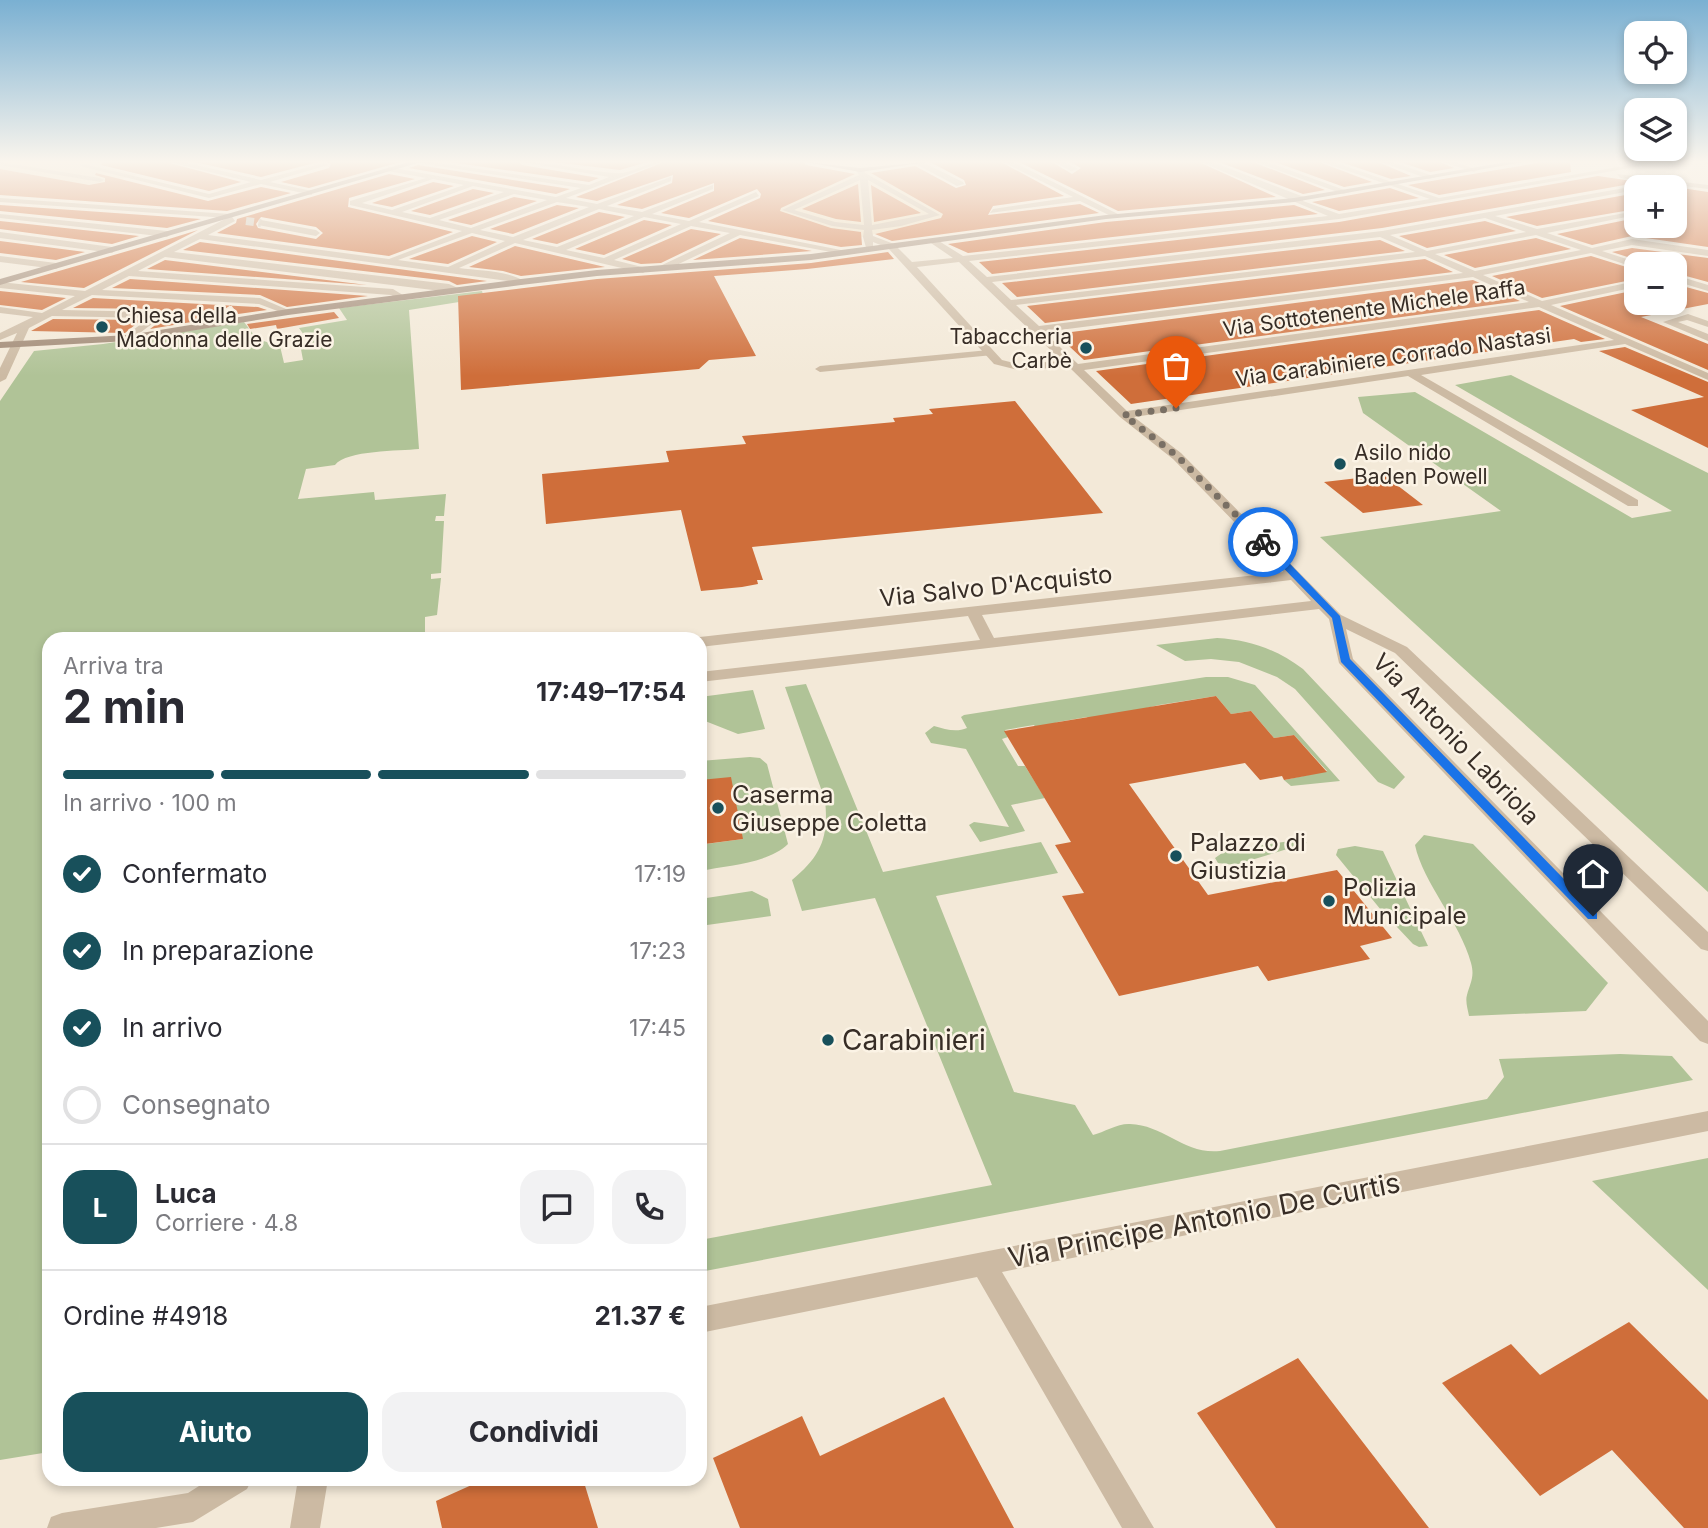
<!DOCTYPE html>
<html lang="it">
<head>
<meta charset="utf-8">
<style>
  body { margin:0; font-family:Inter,sans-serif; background:#f2f2f3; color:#2b2b33; height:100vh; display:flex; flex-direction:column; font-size:26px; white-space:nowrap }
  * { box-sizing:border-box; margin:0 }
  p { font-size:23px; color:#7c7c81 }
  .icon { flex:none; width:38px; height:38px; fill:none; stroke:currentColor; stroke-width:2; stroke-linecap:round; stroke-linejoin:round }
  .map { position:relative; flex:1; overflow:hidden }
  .panel { position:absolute; left:42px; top:632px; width:665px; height:854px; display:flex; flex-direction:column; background:#fff; border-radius:21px; box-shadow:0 4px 10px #0003 }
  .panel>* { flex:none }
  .fabs { position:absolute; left:1624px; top:21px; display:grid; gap:14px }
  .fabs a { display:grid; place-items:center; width:63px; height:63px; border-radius:14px; background:#fff; box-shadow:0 4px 10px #0003; font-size:35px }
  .pin { position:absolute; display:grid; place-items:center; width:60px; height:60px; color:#fff; margin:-72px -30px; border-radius:50% 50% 50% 0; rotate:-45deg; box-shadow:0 0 7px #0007 }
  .pin .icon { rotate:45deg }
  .courier { position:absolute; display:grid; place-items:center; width:70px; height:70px; margin:-35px; border:5px solid #1a73e8; border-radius:50%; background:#fff; color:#222; box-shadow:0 2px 9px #0007 }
  .headline em { font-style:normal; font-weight:700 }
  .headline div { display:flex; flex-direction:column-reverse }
  .headline { display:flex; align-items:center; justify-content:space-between; height:119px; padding:0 21px }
  h1 { font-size:46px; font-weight:700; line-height:52px }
  .bar { display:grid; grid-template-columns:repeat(4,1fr); gap:10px 7px; align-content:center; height:84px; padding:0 21px }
  .bar i { height:9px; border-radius:5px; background:#e1e1e2 }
  .bar .current { background:#18505b }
  .bar p { grid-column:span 4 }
  .line { display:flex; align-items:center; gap:18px; padding:0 21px; border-top:2px solid #e1e1e2 }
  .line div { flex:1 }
  .round { display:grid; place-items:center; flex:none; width:74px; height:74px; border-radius:21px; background:#f2f2f3 }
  ol { padding:0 21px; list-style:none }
  li { display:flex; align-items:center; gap:21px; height:77px }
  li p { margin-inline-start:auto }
  li .icon { padding:7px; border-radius:50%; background:#18505b; color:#fff; stroke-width:4 }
  li:last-child { color:#7c7c81 }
  li i { width:38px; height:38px; border:4px solid #e1e1e2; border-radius:50% }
  .action { display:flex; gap:14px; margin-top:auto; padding:14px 21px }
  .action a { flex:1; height:80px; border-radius:21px; background:#18505b; color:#fff; font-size:28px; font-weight:700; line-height:80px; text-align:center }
  .action a+a { background:#f2f2f3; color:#2b2b33 }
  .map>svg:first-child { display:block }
</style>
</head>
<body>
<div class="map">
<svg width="1708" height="1528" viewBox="0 0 1708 1528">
  <rect width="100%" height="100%" fill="#f3e9d8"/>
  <!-- green -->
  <path fill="#b0c397" d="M482 291 484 298 409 310 419 449C399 451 347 450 335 465L306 469 298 499 374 492 375 500 446 494 444 516H436L435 521H444L441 573 431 574V579L441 578 437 615 425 617V639H49V1452L0 1460V401L34 351 103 344 244 322 257 339 280 346 284 363 303 360 300 344 309 342 299 328 347 320 339 308Z
    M1511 375 1708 473V892L1320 537 1501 511 1363 413 1358 397 1415 392 1632 518 1672 511 1455 385Z
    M1217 638C1250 640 1276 649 1303 669L1405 777 1394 789 1378 782 1295 689 1277 677 1239 662 1211 659 1185 661 1156 645Z
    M1206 677H1228L1255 685 1340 781 1291 786 1284 780 1327 771 1294 735 1274 738 1251 711 1231 714 1216 696 1159 705 1090 722 1087 717 1058 722 1037 730 1034 725 1005 730 1008 737 1002 739 1018 766H1025L1045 798 1011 805 1025 831 980 842 969 825 974 822 1009 827 966 749 931 743 925 733 934 726C945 729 956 733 967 728L961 717 964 715Z
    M806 684 883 872 1041 842 1058 873 936 896 1014 1092 1075 1105 1093 1135C1104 1132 1119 1123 1130 1124 1164 1125 1185 1155 1220 1151L1487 1099 1504 1077 1499 1059 1620 1054 1672 1056 1693 1080 700 1272V1240L992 1185 875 898 802 911 792 880C821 856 829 838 825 800L785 687Z
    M753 690 765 729 738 734 700 719V697Z
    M750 757 760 758 767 764 788 844C767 864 728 865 700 871V836L704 835 706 844 743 839 700 780V761Z
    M1424 835 1473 844 1608 983 1586 1011 1469 1016C1468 1010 1465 1001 1467 995 1470 983 1475 977 1471 963 1460 922 1423 883 1415 845Z
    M1303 839 1307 843 1235 865 1218 863 1215 858 1225 851Z
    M1355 846 1383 851 1428 946 1419 947 1413 944 1381 910 1336 855 1338 849Z
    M752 891 768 899 771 916 700 926V899Z
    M1708 1158V1290L1592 1181Z"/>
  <!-- plaza -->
  <path fill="#edddbe" d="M0 162H103L101 166 137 175 91 186 0 169Z
    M865 169 953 215 862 237 768 210Z"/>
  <!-- building -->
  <path fill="#cf6e3a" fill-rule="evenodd" d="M103 162H166L241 182 209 191 101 165Z
    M195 162H318L261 177Z
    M328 162H400L309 188 281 182 329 168 331 164Z
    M450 162H519L522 165 599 178 589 182Z
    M554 162H647L620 170Z
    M664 162H803L806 165 855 174 781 208 780 211 831 228 861 232 862 245 841 247 708 221 760 198 761 194 757 189 689 218 661 213 714 191V183L642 209 617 205 672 183 673 175 597 201 576 197Z
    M930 162H1001L1064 196 993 206 988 215 1080 204 1099 213 892 241 875 234 941 218 943 214 871 173 915 166 956 188 966 185 964 180Z
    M1019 162H1052L1072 174 1081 168 1070 162H1199L1276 197 1118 211Z
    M1219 162H1253L1325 190 1303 194Z
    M1275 162H1319L1372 182 1344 187Z
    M1341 162H1378L1411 176 1391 179Z
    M1400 162H1440L1454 168 1430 172Z
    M1543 162H1570L1571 172 1439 195 1408 185Z
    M418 165 570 189 556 194 409 168Z
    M0 169 89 185 105 182V178L95 175 96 173 208 201 261 187 291 193 227 211 0 195Z
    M389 174 415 179 349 198 348 207 453 232 389 256 217 233 236 223 237 219ZM261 217 316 227 323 233 316 239 258 228 256 224Z
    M1598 176 1673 187H1642L1636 183 1382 228 992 274 979 262 1339 222Z
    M433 182 454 186 392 207 372 203Z
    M858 184 861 222 836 219 802 209Z
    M871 185 921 213 874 222Z
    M1675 187 1708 192V247L1632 236 1592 245 1557 234 1636 218V226H1675Z
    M1390 188 1419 198 1339 211 1312 202Z
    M473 189 494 193 430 215 411 211Z
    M1636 193V209L1537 226 1506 217Z
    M514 197 537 201 471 225 448 220Z
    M0 205 201 219 167 228 0 211Z
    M557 205 579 208 513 234 490 229Z
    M1294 205 1318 214 968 253 948 244 1106 222Z
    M599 212 625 217 557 244 532 239Z
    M644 220 672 225 604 255 575 249Z
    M0 221 139 236 112 244 0 229Z
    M1485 221 1516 231 1427 248 1399 236Z
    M691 229 721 234 661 263 641 264 622 259Z
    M198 230 84 288 21 282 169 239Z
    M472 236 497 242 448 264 409 259Z
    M740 238 812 251 693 260Z
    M1536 238 1571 249 1475 268 1444 255Z
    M1380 240 1405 251 1017 297 1002 283Z
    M0 241 85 252 56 260 0 253Z
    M200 242 487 281 457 285 449 281 183 250Z
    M515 246 605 267 521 276 503 271 469 267Z
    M1632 248 1708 258V282L1675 273V264H1641L1640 261 1612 252Z
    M888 252 894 259 807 269 714 276 756 356 709 360 699 369 461 390 458 296 597 279 811 263Z
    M1591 256 1636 270V279L1542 298 1492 276Z
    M1425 259 1453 272 1045 323 1027 306Z
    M165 260 367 285 147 269Z
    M130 279 368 296 287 307 260 295 112 288Z
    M1473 280 1520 301 1084 360 1056 334Z
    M1675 284 1708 293V304L1641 317 1708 344V370L1560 306 1636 290V303H1675Z
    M0 291 66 298 42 310 0 305Z
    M93 298 258 307 267 310 238 314 231 305 209 319 150 329 166 317 165 313 159 309 73 308Z
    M1539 310 1605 339 1581 342 1574 339 1131 404 1096 371Z
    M334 312 339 318 277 329 276 325 250 329 247 324Z
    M53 319 141 320 125 333 31 331Z
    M1625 347 1708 382V448L1631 410 1704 397 1599 351Z
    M1015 401 1103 513 752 547 763 580H757L758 584 742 587 701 591 681 510 546 524 542 474 669 462 666 451 746 444 742 436 895 422 893 418 933 414 929 409Z
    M1384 475 1423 505 1363 513 1324 482Z
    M1216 696 1231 714 1251 711 1274 738 1294 735 1327 772 1284 780 1282 776 1260 780 1245 763 1129 784 1208 895 1337 870 1392 938 1360 946 1370 959 1268 981 1258 966 1119 996 1062 896 1084 893 1055 845 1071 842 1004 731Z
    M731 777 743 839 705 844 700 819V780Z
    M1629 1322 1708 1400V1528H1684L1612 1450 1540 1496 1442 1383 1511 1344 1540 1375Z
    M1298 1358 1429 1528H1276L1197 1413Z
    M944 1397 1014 1528H740L713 1458 802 1416 820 1456Z
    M485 1479H583L598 1528H442L436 1501Z"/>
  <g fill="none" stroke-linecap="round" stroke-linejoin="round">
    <!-- street-tunnel -->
    <path stroke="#cdc3b4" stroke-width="8" stroke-dasharray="8 4.5" stroke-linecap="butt" d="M246 221 261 223"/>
    <!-- lane -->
    <path fill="#ccbaa3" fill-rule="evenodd" d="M989 350 994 353 993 355 820 372 815 369 820 366Z"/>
    <!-- street -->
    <path fill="#ccbaa3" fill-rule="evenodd" d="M0 162 100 178 104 180 100 182 0 165Z
      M169 162H183L261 180 324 163 328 165 270 182 312 191V195L261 184 209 198 80 166 84 164 209 194 251 182Z
      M413 162H432L589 185 609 177 522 162C554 162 583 171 615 173 630 175 645 162 662 162L566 198 597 204 671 177V181L607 206 642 212 713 185V189L652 214 689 221 756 192 759 196 699 222 851 252 847 255 740 235 666 270H660V266L730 233 691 226 614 260 646 268 648 270 643 273 515 243 459 268C479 271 508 270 526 282L521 285 508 281 200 239 174 252 449 284 462 290 457 293 165 257 138 271 393 289 406 297 401 300 391 295 129 276 102 290 260 298 293 312 288 315 259 304 92 295 62 310 159 312 164 315 129 341 125 340V336L149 318 52 316 29 328 6 379 0 382V368L17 333 0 340V333L33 317 0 313V307L42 313 75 296 0 288V282L85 291 227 218 0 202V198L230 214 235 221 208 235 389 259 462 231 350 205V201L426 178 388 171V167L556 197 581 188ZM433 179 464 185 392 210 362 203ZM473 186 504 192 430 218 402 212ZM514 194 547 200 471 228 439 220ZM557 202 589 207 513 237 480 230ZM599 209 634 216 557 247 523 240ZM644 217 681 224 604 258 566 250ZM472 233 505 241 448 267 398 260Z
      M922 162 963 182 964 184 957 186 914 163Z
      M1003 162H1013L1122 216 1115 218 1080 201 990 213 993 209 1073 197Z
      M1054 162H1064L1078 169 1071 171Z
      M1201 162H1212L1304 197 1303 201 1339 214 1430 199 1322 162H1333L1439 198 1647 162H1664L1339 219 969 261 987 277 1382 231 1636 186 1639 187H1636V190L1495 216 1537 229 1636 211V215L1547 233 1592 248 1632 239 1708 250V256L1632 245 1602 251 1639 263 1636 268 1591 253 1483 275 1542 301 1636 281V287L1551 305 1708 373V380L1625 344 1421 375 1638 500V506H1628L1408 376 1134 417 1181 453 1341 615 1407 647 1708 932V951L1701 949 1395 653 1346 629 1353 659 1708 1021V1044L1700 1041 1339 663 1329 619 1319 609 700 682V672L980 640 968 616 700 647V639H695L700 637 1283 572 1173 459 1120 417 1069 367 1018 370 994 364 888 248 873 242V251H867L863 237 864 230 832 226 782 210 859 175 856 170 863 168 865 173 940 215 901 226 872 230 873 236 894 244 912 262 953 258 931 243 934 238 963 256 1328 216ZM860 180 864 225 835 222 794 210ZM868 180 929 214 872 225ZM1485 218 1526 232 1427 251 1390 235ZM1536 235 1581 250 1475 271 1435 254ZM1380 237 1415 252 1011 300 992 282ZM1425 256 1463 273 1039 326 1016 305ZM959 262 1062 361 1018 364 1002 360 917 267ZM1473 277 1529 302 1078 364 1044 332ZM1539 307 1614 340 1127 411 1084 370ZM1291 580 1311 601 994 638 982 615Z
      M1256 162H1267L1350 192 1343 194Z
      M1381 162H1392L1436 177 1429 179Z
      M1443 162H1455L1478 170 1474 172Z
      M1703 162H1708V164H1704Z
      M1617 174 1708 185V189L1620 178Z
      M0 214 167 231 171 234 167 237 0 218Z
      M261 220 316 230 320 233 316 236 258 225Z
      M0 232 112 247 116 250 112 253 0 238Z
      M0 256 56 263 61 266 56 269 0 262Z
      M1675 275 1708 285V291L1675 281Z
      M1688 314 1708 321V327L1687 320 1678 322 1708 334V341L1663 322Z
      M1708 1111V1131L1002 1272 1154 1528H1122L977 1277 700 1333V1307Z
      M210 1479H252L247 1489 193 1522 156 1528H47L51 1517 62 1513 188 1493Z
      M298 1479H328L320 1528H290Z"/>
    <!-- secondary -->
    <path fill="#a08975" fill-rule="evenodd" d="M409 162H421L0 285V279Z
      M806 162 860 168 927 162 860 172Z
      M1507 162H1524L1294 202 1106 219 811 260 597 276 521 285 288 315 129 341 0 348V342L129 335 288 309 521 279 597 270 811 254 1106 215 1294 198Z"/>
  </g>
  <!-- sky -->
  <linearGradient id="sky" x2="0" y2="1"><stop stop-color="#7ab0d2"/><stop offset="0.43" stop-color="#faf5ed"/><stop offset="1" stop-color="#faf5ed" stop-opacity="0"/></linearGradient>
  <rect width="1708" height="376" fill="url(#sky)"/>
  <!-- route -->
  <path fill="#1a73e8" d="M1260 540H1267L1340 616 1350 659 1597 913V919H1588L1341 662 1332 618 1260 544Z"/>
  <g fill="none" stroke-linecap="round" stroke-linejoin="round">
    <!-- done -->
    <path stroke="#796f64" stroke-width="7" stroke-dasharray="0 12.6" d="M1176 408 1124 415 1177 456 1263 542"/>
  </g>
  <!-- markers -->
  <g fill="#18505b" stroke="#fbf3e5" stroke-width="2.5">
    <circle cx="102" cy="327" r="7"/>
    <circle cx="1086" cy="348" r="7"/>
    <circle cx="1340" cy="464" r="7"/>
    <circle cx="718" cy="808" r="7"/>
    <circle cx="1176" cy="856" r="7"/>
    <circle cx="1329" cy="901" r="7"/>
    <circle cx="828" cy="1040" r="7"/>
  </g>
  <g text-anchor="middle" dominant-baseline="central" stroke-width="5" stroke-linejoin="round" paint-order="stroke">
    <!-- far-street labels -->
    <g font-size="21" fill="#372d26" stroke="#fbf3e5">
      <text transform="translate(1374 308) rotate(-8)">Via Sottotenente Michele Raffa</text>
      <text transform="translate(1393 357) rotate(-8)">Via Carabiniere Corrado Nastasi</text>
    </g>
    <!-- far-poi labels -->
    <g font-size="21" fill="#372d26" stroke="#fbf3e5" text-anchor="start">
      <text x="116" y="315">Chiesa della<tspan x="116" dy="24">Madonna delle Grazie</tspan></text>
      <text x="1072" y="336" text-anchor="end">Tabaccheria<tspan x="1072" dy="24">Carbè</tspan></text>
      <text x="1354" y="452">Asilo nido<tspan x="1354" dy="24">Baden Powell</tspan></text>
    </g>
    <!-- street labels -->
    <g font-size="24" fill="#372d26" stroke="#fbf3e5">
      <text transform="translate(996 586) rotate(-6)">Via Salvo D'Acquisto</text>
      <text transform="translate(1456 739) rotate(46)">Via Antonio Labriola</text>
    </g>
    <!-- poi labels -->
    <g font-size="24" fill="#372d26" stroke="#fbf3e5" text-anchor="start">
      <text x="732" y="794">Caserma<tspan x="732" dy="28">Giuseppe Coletta</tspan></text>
      <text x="1190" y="842">Palazzo di<tspan x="1190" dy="28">Giustizia</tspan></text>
      <text x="1343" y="887">Polizia<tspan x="1343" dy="28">Municipale</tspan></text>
    </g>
    <!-- near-poi labels -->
    <g font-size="28" fill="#372d26" stroke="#fbf3e5" text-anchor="start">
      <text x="842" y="1040">Carabinieri</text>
    </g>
    <!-- near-street labels -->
    <g font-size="28" fill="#372d26" stroke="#fbf3e5">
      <text transform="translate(1204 1220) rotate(-11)">Via Principe Antonio De Curtis</text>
    </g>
  </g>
</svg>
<div class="fabs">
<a><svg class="icon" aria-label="locate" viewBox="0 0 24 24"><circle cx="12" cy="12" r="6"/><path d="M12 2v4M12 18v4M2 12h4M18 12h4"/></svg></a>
<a><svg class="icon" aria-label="layers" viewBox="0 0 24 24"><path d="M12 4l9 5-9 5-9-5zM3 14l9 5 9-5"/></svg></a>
<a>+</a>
<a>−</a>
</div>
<div class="pin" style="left:1176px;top:408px;background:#ea580c"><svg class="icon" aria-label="bag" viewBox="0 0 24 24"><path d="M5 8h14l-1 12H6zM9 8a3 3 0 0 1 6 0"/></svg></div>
<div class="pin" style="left:1593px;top:916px;background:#1f2937"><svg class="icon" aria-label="home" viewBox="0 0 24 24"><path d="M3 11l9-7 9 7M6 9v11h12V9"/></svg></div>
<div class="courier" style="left:1263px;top:542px"><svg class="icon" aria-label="bike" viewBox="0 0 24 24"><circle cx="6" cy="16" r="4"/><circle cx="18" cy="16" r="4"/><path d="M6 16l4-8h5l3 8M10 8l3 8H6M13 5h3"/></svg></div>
<section class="panel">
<div class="headline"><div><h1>2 min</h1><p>Arriva tra</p></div><em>17:49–17:54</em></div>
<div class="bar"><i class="current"></i><i class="current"></i><i class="current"></i><i></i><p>In arrivo · 100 m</p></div>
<ol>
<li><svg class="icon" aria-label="check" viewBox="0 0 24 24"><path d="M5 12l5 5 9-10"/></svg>Confermato<p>17:19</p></li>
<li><svg class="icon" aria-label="check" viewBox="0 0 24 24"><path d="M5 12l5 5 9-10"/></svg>In preparazione<p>17:23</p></li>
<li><svg class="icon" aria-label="check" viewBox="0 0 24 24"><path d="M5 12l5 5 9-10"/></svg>In arrivo<p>17:45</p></li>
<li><i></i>Consegnato</li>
</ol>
<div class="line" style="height:126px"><b class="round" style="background:#18505b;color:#fff">L</b><div><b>Luca</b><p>Corriere · 4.8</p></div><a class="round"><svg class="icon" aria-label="chat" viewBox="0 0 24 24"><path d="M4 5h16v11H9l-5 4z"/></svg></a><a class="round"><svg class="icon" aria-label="phone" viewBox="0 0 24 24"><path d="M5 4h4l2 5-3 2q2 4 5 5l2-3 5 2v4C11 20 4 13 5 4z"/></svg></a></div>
<div class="line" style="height:91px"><div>Ordine #4918</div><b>21.37 €</b></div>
<div class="action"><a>Aiuto</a><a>Condividi</a></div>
</section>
</div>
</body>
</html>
